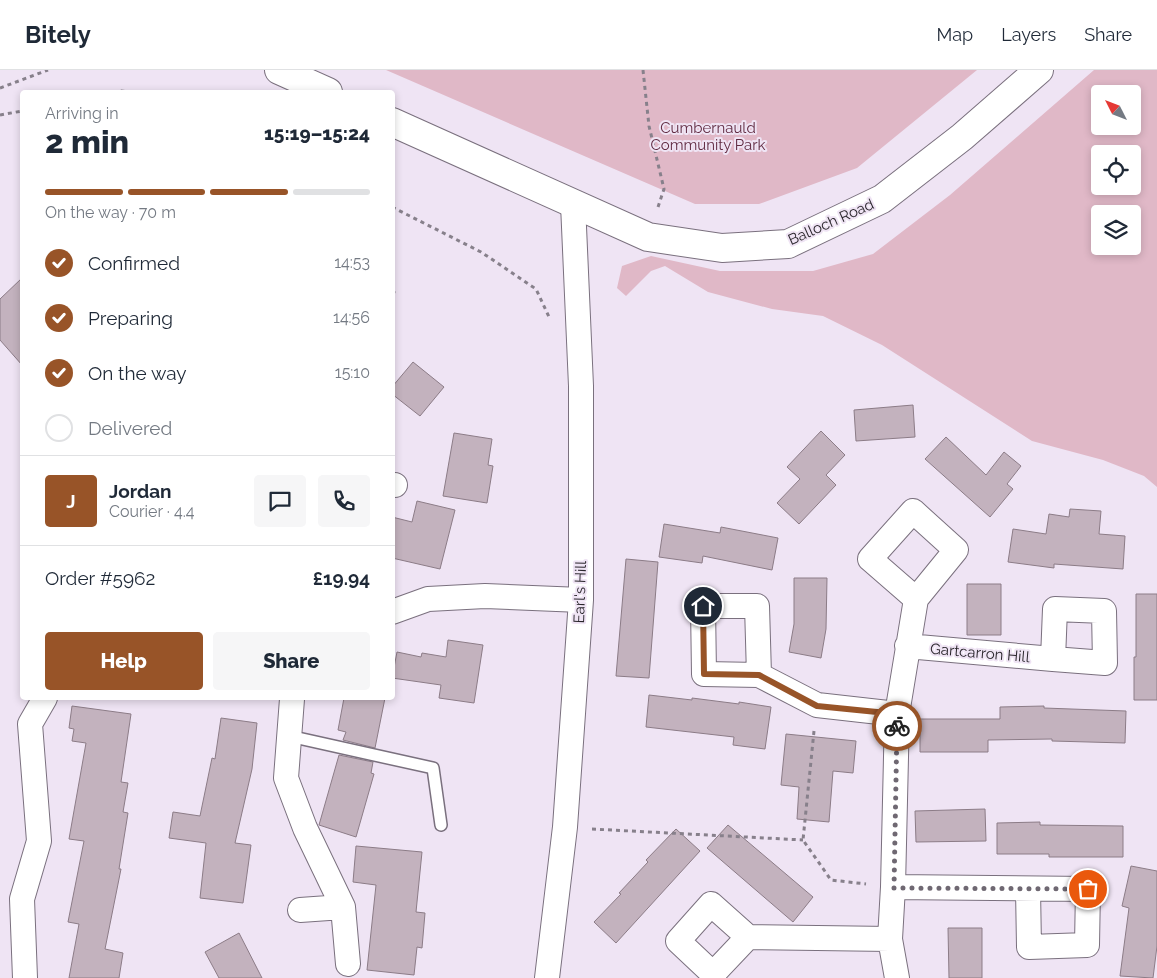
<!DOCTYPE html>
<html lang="en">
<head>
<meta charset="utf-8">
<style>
  body { margin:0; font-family:Raleway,sans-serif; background:#f6f6f7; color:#1f2937; height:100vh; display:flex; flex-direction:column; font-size:19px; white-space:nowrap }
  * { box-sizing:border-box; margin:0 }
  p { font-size:16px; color:#747a83 }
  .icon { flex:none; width:28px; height:28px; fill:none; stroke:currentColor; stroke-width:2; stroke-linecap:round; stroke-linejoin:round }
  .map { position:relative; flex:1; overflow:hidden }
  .details { position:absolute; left:20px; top:20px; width:375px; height:610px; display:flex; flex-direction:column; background:#fff; border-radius:5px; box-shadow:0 2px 8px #0003 }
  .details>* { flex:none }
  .needle { width:32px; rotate:312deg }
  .controls { position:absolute; left:1091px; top:15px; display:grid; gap:10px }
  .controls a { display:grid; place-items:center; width:50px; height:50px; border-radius:5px; background:#fff; box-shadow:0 2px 8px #0003; font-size:25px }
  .pin { position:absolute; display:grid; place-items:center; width:42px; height:42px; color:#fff; margin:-21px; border:2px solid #fff; border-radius:50%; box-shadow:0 1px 5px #0007 }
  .courier { position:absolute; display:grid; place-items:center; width:50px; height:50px; margin:-25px; border:4px solid #985428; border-radius:50%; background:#fff; color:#222; box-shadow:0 1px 6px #0007 }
  .headline em { font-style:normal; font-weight:800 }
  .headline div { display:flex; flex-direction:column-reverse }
  .headline { display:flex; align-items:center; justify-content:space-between; height:85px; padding:0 25px }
  h1 { font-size:32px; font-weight:800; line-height:38px }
  .bar { display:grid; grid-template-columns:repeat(4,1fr); gap:8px 5px; align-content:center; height:60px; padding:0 25px }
  .bar i { height:6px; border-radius:4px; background:#e0e1e3 }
  .bar .current { background:#985428 }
  .bar p { grid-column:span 4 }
  .line { display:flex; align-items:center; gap:12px; padding:0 25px; border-top:1px solid #e0e1e3 }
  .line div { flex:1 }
  .round { display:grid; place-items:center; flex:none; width:52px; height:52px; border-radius:5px; background:#f6f6f7 }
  ol { padding:0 25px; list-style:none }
  li { display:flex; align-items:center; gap:15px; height:55px }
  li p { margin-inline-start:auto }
  li .icon { padding:5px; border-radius:50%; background:#985428; color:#fff; stroke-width:4 }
  li:last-child { color:#747a83 }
  li i { width:28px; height:28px; border:2px solid #e0e1e3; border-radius:50% }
  .action { display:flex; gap:10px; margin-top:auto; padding:10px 25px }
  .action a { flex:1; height:58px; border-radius:5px; background:#985428; color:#fff; font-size:20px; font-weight:800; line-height:58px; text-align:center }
  .action a+a { background:#f6f6f7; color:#1f2937 }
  header { display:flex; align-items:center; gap:30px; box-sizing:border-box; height:70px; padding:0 25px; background:#fff; border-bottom:1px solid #e0e1e3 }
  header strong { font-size:24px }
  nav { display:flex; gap:28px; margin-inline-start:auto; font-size:18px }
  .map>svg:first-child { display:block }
</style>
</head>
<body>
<header>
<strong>Bitely</strong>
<nav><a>Map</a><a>Layers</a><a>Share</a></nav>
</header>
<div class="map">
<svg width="1157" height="908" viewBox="0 0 1157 908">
  <rect width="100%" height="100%" fill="#efe4f4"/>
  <!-- green -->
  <path fill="#e0b8c7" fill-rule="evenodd" d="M386 0H977L857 98 759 134H695Z
    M1094 0H1157V417L1144 406 1103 390 1032 371 882 275 823 246 772 239 708 222 665 196 651 201 626 226 617 218 622 196 651 186 720 201H813L873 184 950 125ZM1100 24H1132V56H1100ZM1100 84H1132V116H1100ZM1100 144H1132V176H1100Z"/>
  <!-- building -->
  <path fill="#c3b2be" stroke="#8c7c87" d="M22 208V295L0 270V229Z
    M413 292 444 317 420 346 392 324V317Z
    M913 335 915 367 856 371 854 340Z
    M821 361 845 385 826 405 836 415 799 454 777 433 800 409 787 397Z
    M454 363 492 369 488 395 493 396 487 433 443 426Z
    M946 367 986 405 1004 382 1021 396 1007 414 1013 419 990 447 925 389Z
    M417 431 455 440 440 499 392 488V447L412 452Z
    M1070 439 1101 441 1099 464 1125 466 1123 499 1054 494V498L1008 492 1013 459 1046 464 1049 444 1069 447Z
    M664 454 720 463 721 457 778 468 772 500 703 486 702 493 659 487Z
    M626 489 658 492 649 608 616 606Z
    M794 508H827L826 559 821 588 789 582 794 554Z
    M967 514H1001V565H967Z
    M1136 524H1157V630H1134V587H1136Z
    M448 570 483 575 474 633 439 628 441 615 392 608 397 582 421 587 422 583 446 587Z
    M649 625 692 630V628L739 634V632L771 637 765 679 733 675 734 667 646 657Z
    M344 628H385L375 678 343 670 346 662 338 660Z
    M72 636 131 644 121 712 128 713 123 742 128 743 119 799H121L105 879 123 883 119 908H69L79 854 68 852 84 771 69 769 86 673 72 671 74 659 69 658Z
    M1044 636V638L1126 641 1125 673 1052 671V669L988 670V682H920V649H1000V637Z
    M221 648 257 653 252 699 235 773 251 775 243 833 200 828 206 773 169 768 173 742 200 746 212 688 215 689Z
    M786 664 856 671 853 703 833 701 829 752 797 749 799 717 781 715Z
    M339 685 373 692 371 703 374 704 356 767 319 755Z
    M985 739 986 771 916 772 915 741Z
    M1040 752V755L1123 756V787H1049V784H997V753Z
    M728 755 813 827 793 852 707 778Z
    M676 759 700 781 616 873 594 852 621 824 619 823 648 792 646 790Z
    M356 776 422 782 416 842 425 843 422 878 417 877 414 905 367 900 376 815 353 812Z
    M1131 796 1157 801V876L1153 908 1120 906 1129 838 1122 836Z
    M948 858H982V908H949Z
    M239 863 262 908H219L205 882Z"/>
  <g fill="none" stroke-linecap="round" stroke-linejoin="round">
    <defs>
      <path id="service" d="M289 666 433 698 441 755"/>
      <path id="minor" d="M392 415H395
        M392 542 428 529 485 526 581 530
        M907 576 1053 589 1055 539 1104 541 1105 593 1053 589
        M759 605 757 536H703L704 604 759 605 817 635 897 644
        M292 629 286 708 305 758 343 837 348 894
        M893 817 1088 819 1087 875 1029 877 1028 819
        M300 840 343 837
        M748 867 713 904 678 871 711 834 748 867 890 869
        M25 908 22 829 39 771 30 654 45 628
        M547 908 565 757 581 530V316L573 134
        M897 908 890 869 893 817 897 644 916 529 956 480 913 441 870 489 916 529"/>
      <path id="tertiary" d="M279 0 328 22
        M392 52 648 167 722 178 788 174 882 129 962 67 1039 0"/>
    </defs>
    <!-- service casing -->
    <use href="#service" stroke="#7a707e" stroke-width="14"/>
    <!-- minor casing -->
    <use href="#minor" stroke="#7a707e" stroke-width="26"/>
    <!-- tertiary casing -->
    <use href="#tertiary" stroke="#7a707e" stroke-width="30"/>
    <!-- path -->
    <path stroke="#87808b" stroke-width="3" stroke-dasharray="4 4" stroke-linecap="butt" d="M643 0 649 56 664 119 657 140
      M0 18 48 0
      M113 22 121 21 129 22
      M0 45 22 41
      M392 137 481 182 536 219 550 249
      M392 220 394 222 392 228
      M814 661 803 770 831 810 866 814
      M592 759 803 770"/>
    <!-- service -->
    <use href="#service" stroke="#fff" stroke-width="11"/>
    <!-- minor -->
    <use href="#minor" stroke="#fff" stroke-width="24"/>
    <!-- tertiary -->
    <use href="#tertiary" stroke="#fff" stroke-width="28"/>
  </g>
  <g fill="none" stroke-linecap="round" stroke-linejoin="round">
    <!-- done -->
    <path stroke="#6f6872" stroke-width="5" stroke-dasharray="0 9" d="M897 656 894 818 1088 819"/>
    <!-- route -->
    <path stroke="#985428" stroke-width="6" d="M703 536 704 604 759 605 817 636 897 644V656"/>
  </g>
  <g text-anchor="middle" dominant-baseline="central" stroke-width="4" stroke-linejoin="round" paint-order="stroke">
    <!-- park labels -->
    <g font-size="15" fill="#612b42" stroke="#efe4f4">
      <text x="708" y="58">Cumbernauld<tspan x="708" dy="17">Community Park</tspan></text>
    </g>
    <!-- street labels -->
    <g font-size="15" fill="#2a262c" stroke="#efe4f4">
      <text transform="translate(831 152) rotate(-24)">Balloch Road</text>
      <text transform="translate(580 522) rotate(-88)">Earl's Hill</text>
      <text transform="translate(980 583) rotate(5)">Gartcarron Hill</text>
    </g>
  </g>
</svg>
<div class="controls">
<a><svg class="needle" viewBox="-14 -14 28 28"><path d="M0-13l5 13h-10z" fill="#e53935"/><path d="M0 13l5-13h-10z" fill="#747a83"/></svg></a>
<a><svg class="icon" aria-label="locate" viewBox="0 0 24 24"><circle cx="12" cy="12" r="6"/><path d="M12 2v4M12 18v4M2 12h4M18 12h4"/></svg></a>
<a><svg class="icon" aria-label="layers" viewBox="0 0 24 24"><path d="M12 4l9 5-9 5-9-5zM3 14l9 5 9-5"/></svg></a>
</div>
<div class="pin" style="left:1088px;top:819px;background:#ea580c"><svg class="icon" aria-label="bag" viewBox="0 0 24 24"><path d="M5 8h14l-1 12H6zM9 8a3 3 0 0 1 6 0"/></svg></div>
<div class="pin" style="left:703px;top:536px;background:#1f2937"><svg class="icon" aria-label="home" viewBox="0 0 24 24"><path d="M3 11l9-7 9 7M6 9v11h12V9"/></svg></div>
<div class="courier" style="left:897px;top:656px"><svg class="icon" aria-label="bike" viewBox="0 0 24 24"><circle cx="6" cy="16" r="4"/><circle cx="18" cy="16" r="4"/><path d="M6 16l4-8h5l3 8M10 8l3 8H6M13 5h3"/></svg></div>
<section class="details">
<div class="headline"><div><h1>2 min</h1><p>Arriving in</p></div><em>15:19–15:24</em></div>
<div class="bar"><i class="current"></i><i class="current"></i><i class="current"></i><i></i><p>On the way · 70 m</p></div>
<ol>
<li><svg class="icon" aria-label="check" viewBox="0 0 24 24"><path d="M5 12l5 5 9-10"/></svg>Confirmed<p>14:53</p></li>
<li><svg class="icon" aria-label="check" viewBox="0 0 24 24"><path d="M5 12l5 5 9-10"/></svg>Preparing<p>14:56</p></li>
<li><svg class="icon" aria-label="check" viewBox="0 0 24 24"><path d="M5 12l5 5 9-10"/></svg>On the way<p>15:10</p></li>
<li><i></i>Delivered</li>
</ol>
<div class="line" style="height:90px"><b class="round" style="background:#985428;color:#fff">J</b><div><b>Jordan</b><p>Courier · 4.4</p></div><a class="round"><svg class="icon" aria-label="chat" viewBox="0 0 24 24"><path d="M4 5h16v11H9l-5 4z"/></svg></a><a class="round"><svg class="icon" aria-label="phone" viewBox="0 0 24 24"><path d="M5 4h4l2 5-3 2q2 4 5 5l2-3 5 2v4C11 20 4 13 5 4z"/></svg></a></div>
<div class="line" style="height:65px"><div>Order #5962</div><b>£19.94</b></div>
<div class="action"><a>Help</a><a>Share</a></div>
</section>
</div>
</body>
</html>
